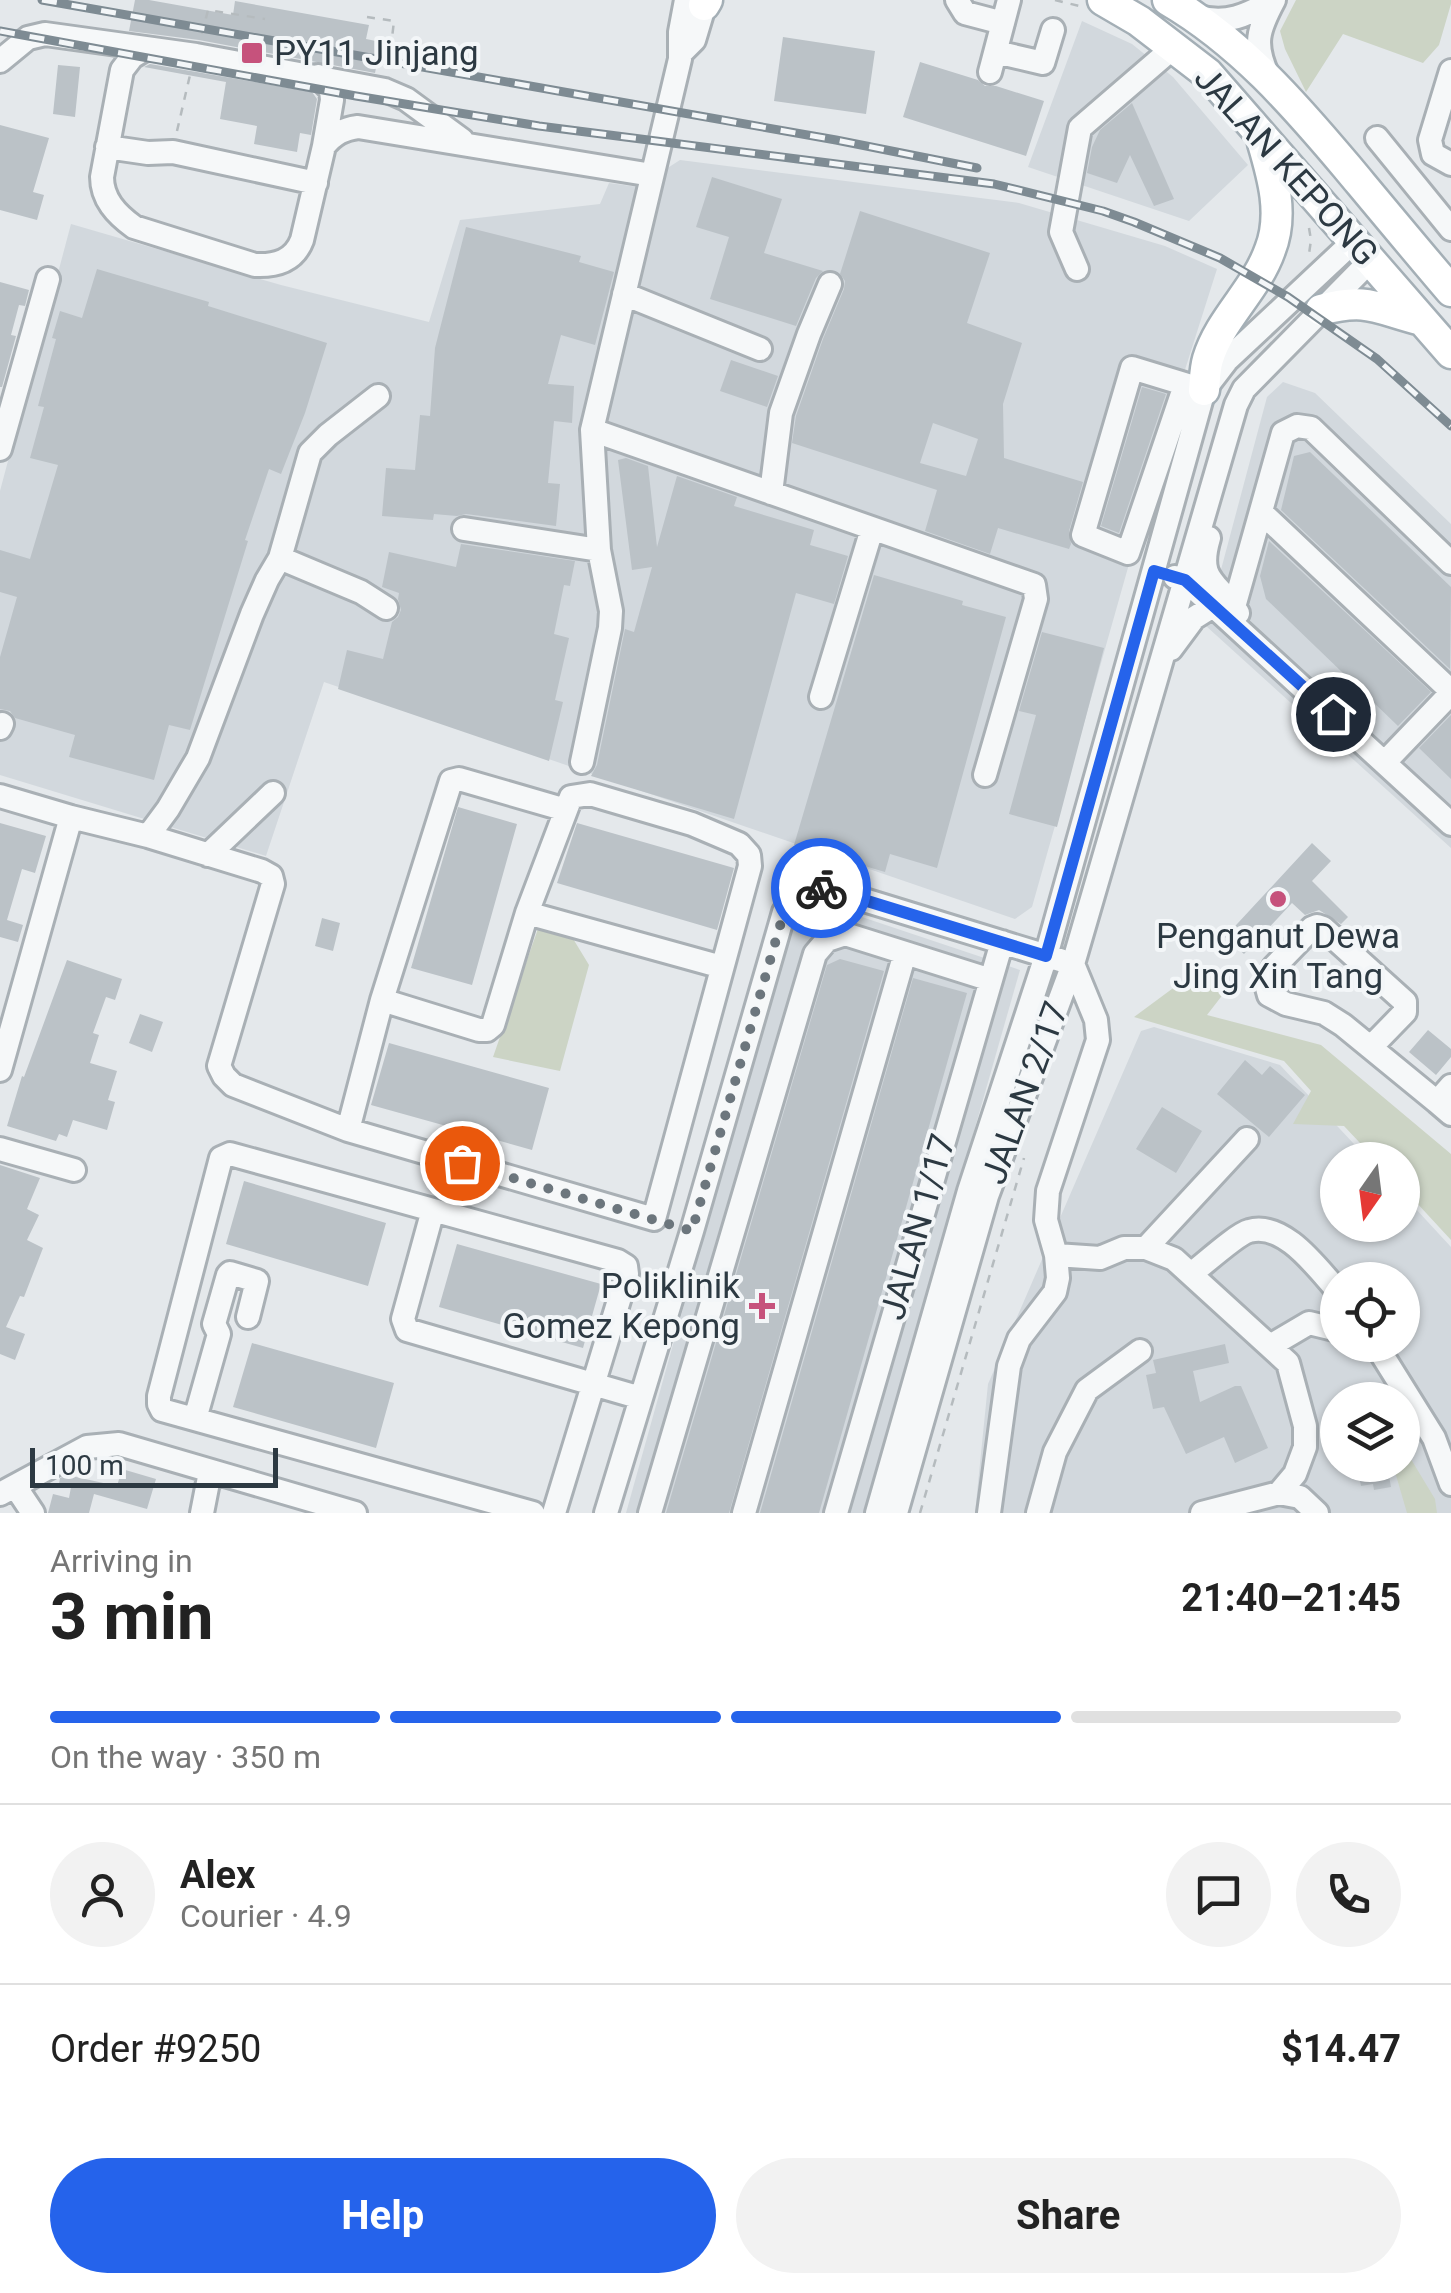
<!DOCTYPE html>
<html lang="en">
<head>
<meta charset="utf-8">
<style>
  body { margin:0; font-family:Roboto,sans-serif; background:#f2f2f2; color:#222; height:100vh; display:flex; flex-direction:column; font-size:38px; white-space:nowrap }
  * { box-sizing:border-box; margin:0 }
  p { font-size:32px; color:#767676 }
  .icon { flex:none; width:55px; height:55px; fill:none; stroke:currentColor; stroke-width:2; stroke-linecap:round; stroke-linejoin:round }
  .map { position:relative; height:1513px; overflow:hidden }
  .sheet { display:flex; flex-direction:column; background:#fff; flex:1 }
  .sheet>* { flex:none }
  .needle { width:65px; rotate:194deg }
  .controls { position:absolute; left:1320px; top:1142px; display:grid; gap:20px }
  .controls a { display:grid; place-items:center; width:100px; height:100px; border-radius:50%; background:#fff; box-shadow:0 2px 8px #0004; font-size:50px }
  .scale { position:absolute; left:30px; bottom:25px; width:248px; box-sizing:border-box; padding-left:10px; border:5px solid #2c3942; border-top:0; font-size:28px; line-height:35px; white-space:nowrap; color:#2c3942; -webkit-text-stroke:8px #f3f6f8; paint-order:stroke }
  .pin { position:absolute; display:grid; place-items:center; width:85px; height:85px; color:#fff; margin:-42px; border:5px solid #fff; border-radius:50%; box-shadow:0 2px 10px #0007 }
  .courier { position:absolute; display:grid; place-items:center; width:100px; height:100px; margin:-50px; border:8px solid #2563eb; border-radius:50%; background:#fff; color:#222; box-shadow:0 2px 12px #0007 }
  .head em { font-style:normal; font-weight:700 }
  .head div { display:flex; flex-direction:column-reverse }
  .head { display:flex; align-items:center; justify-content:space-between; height:170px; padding:0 50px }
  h1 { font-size:65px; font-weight:700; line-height:75px }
  .bar { display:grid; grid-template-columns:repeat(4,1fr); gap:15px 10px; align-content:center; height:120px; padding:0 50px }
  .bar i { height:12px; border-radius:8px; background:#e0e0e0 }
  .bar .selected { background:#2563eb }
  .bar p { grid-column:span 4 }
  .line { display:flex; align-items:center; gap:25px; padding:0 50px; border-top:2px solid #e0e0e0 }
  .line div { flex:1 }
  .round { display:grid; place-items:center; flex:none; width:105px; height:105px; border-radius:52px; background:#f2f2f2 }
  .action { display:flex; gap:20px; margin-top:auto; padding:20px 50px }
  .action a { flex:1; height:115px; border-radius:60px; background:#2563eb; color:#fff; font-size:40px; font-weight:700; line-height:115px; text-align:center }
  .action a+a { background:#f2f2f2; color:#222 }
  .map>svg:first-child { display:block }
</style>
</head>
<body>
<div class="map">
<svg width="1451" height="1513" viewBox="0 0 1451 1513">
  <rect width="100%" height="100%" fill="#e4e8eb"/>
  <!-- built -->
  <path fill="#d2d8dd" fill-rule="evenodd" d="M1082 21 1132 44 1173 77 1248 165 1189 221 1028 167Z
    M680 160 1019 203 1165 246 1217 269 1176 398 1032 907 1015 919 324 682 266 856 0 775V491L71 224 281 285 429 322 460 220 600 204 609 183 638 187Z
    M1283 382 1315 393 1451 524V848L1206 626 1267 397Z
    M823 904 1020 970 865 1513H626L789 929Z
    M1154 1027 1280 1065 1369 1160H1338V1225H1402L1403 1195 1451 1247V1513H975L988 1384 1141 1031ZM1338 1280H1402V1345H1338ZM1338 1400H1402V1465H1338Z"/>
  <!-- green -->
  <path fill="#ccd4c5" d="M1296 0H1451V4L1439 45 1423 63 1343 34 1306 92 1285 49 1280 31Z
    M540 923 572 937 589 965 560 1071 493 1057Z
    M1203 966 1231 984 1207 1015 1321 1045 1451 1154V1240L1403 1188 1402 1160H1376L1344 1126 1293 1124 1311 1091 1284 1061 1134 1017Z
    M1403 1446 1435 1499 1437 1513H1407L1393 1465H1402Z"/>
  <!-- building -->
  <path fill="#bbc2c7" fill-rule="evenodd" d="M135 0H149L233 15 235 1 369 25 366 39 381 42 375 73 199 40 129 31Z
    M783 37 875 51 866 114 774 101Z
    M920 62 978 80 985 86H996L1044 101 1026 156 903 117Z
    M150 64 312 92 317 99 311 135 300 133 297 152 254 144 257 126 220 119 226 82 144 67Z
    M58 65 80 67 75 117 53 114Z
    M1132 103 1174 199 1154 206 1130 155 1117 183 1087 173 1092 147 1100 130Z
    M0 125 49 138 33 192 44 195 37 220 0 210Z
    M712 177 782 199 764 253 823 271 816 278 796 326 710 299 729 237 696 227Z
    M860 211 990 253 967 323 1022 343 1003 404 1004 458 1083 482 1069 531 1071 544 1069 549 998 528 990 554 925 531 937 490 792 443 796 416 823 339 844 289 845 281 840 274ZM933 423 978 439 966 476 920 463Z
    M466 227 581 256 579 262 614 272 595 345 561 335 548 384 574 386 572 423 554 421 548 483 560 484 556 526 466 514 457 516 434 514 433 520 382 516 386 468 415 470 420 415 430 416 435 348Z
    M97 269 209 302 208 306 327 343 305 413 281 474 269 469 245 540 248 541 190 730 169 725 154 780 69 757 75 735 15 718 10 711 0 709V657L17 597 0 592V550L30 559 58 465 30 458 44 407 38 406 56 339 52 338 60 311 82 318Z
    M0 282 29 290 25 306 19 305 11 335 16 336 2 387H0Z
    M731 360 778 376 767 407 720 391Z
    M1142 387 1166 394 1119 533 1101 526Z
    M1310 452 1451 587 1450 669 1281 510 1294 456Z
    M626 458 648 466 657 547 677 476 737 497 734 506 814 530 810 545 848 556 834 604 796 593 734 819 591 776 597 765 625 629 634 632 652 567 632 570 618 460Z
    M1269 541 1431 692 1398 726 1266 599 1260 576Z
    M461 544 575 561 570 586 564 585 554 634 569 638 555 700 563 702 549 761 338 689 347 650 383 659 392 622 398 617 401 610 398 599 399 593 382 587 389 552 456 567Z
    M874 575 963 601 962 605 1006 617 937 868 890 854 885 872 794 845Z
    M1042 632 1104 648 1057 827 1009 814 1036 715 1019 711Z
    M1451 715V779L1419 748Z
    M458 807 517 824 472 985 411 968Z
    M0 823 46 836 35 873 22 869 7 920 23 925 18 942 0 937Z
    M577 823 734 868 717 930 557 883Z
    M1312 843 1331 861 1312 881 1348 917 1341 924 1319 910 1305 915 1292 903 1244 954 1225 937Z
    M322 918 340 923 333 951 315 946Z
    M840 959 884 971 729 1513H666L827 965Z
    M67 960 122 979 115 1000 106 997 93 1033 99 1035 90 1063 117 1071 108 1100 115 1102 107 1130 73 1120 67 1137 59 1134 56 1141 7 1126 22 1076 24 1077Z
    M913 978 967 993 819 1513H760Z
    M140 1014 163 1022 152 1052 129 1043Z
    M1428 1030 1451 1049V1057L1436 1075 1409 1052Z
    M389 1043 549 1088 532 1150 371 1105Z
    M1245 1060 1262 1075 1270 1066 1305 1095 1269 1137 1217 1094Z
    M1162 1107 1202 1131 1176 1173 1136 1149Z
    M0 1165 40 1178 27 1209 39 1215 27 1240 43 1248 24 1297 20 1296 6 1327 25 1334 15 1360 0 1354Z
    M244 1181 386 1223 368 1286 226 1244Z
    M457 1244 601 1284 583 1348 439 1307Z
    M252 1343 394 1383 376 1448 233 1407Z
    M1225 1344 1229 1363 1193 1371 1200 1402 1235 1386H1241L1268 1448 1235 1463 1224 1437 1186 1454 1164 1407 1153 1409 1146 1375 1156 1373 1153 1360Z
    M1357 1465H1387L1391 1487 1374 1490 1373 1484 1361 1486Z
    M122 1469 156 1479 147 1509 94 1494 89 1513H48L53 1494 69 1498 71 1487 59 1484 60 1478 67 1475 117 1486Z"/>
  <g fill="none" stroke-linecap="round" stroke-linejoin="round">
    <defs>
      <path id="minor" d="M957 0 965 13 1003 23
        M1196 16C1225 26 1248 15 1273 0
        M145 49 132 57 122 70 102 177C102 199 116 214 134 227L255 265C276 266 294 261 302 240L324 146C334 134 343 129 358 127L652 175
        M996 52 1043 63 1053 30
        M681 53 694 40 706 0
        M0 61 28 38 45 34 196 55 385 90 406 99 462 140
        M1451 71 1430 140 1433 154 1451 164
        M990 72 1009 0
        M318 76 331 90 332 100 324 146
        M1268 76C1253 44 1258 30 1274 0
        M1377 138 1451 229
        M107 147 148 153 173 152 316 183
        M1077 269 1061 232 1080 128 1174 47
        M624 294 760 349
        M1185 385 1128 553 1083 535 1132 368 1204 390
        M592 430 1034 585 1036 599 985 775
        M0 449 48 279
        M771 493 781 413 809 334 830 284
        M1261 512 1451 691
        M464 529 599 550
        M1209 538C1196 582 1218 581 1238 613
        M280 558 361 592 386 608
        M1175 577 1185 580 1451 824
        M1234 607 1283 433 1297 426 1311 428 1451 563
        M1171 649 1194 618 1213 606
        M821 697 872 529
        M0 728 2 724
        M582 762 610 628 611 611 599 550 592 430 680 59V32L686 0
        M1385 762 1451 693
        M0 796 71 817 148 836 168 809 198 758 252 614 267 580 280 558 310 453 328 435 378 396
        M148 836 262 871 271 876 273 884 219 1066 224 1076 233 1085 348 1130
        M208 855 273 793
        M527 913 722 967
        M382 1000 479 1030H487L493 1025 527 913 571 797 590 794 692 824 739 844 749 855 750 866 654 1219 348 1130 382 1000 451 781 459 779 566 810
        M1371 1047 1405 1012V1002L1323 928 1317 926 1312 928 1274 967 1266 984 1269 995 1286 1004 1324 1013 1343 1025 1437 1102
        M0 1070 71 817
        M1451 1086 1437 1102 1451 1114
        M0 1149 74 1170
        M433 1210 403 1319 407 1330 641 1398
        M1146 1248 1247 1139
        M1056 1255 1100 1258 1124 1248H1146L1174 1259 1288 1363 1305 1426V1447L1295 1474 1279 1493 1202 1513
        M1191 1274C1203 1265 1237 1234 1249 1231 1284 1221 1317 1268 1338 1291
        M1376 1345 1434 1438 1451 1484
        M1270 1346 1309 1323 1338 1330
        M195 1419 219 1334 214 1324 228 1275 230 1273 257 1281 248 1317
        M15 1486 33 1513
        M1279 1493 1300 1497 1317 1513
        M0 1494 87 1447 119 1444 355 1513
        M202 1513 210 1472
        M533 1513 162 1410 159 1404V1396L221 1158 230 1154 618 1261 626 1266 627 1274 554 1513
        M606 1513 692 1231 784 912 799 892 825 888 1060 960
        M650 1513 815 954 827 940 845 934 991 980
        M744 1513 905 953
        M836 1513 1002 942
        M877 1513 969 1191 1046 956 1204 390 1227 360 1354 241
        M896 1513 987 1196 1073 964 1236 405 1244 389 1371 260
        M989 1513 1009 1366 1019 1339 1055 1292 1058 1278 1056 1255 1046 1220 1048 1191 1098 1040 1096 1020 1073 964
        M1038 1513 1055 1452 1087 1390 1140 1351"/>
      <path id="major" d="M1103 0 1139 21 1208 74 1451 353
        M1168 0C1240 42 1294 104 1347 167 1382 209 1416 250 1451 291
        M704 5 707 0
        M1321 310C1368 297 1377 309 1422 320
        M1204 390C1205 380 1205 369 1208 359 1220 319 1256 290 1270 250 1284 215 1273 177 1263 143"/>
    </defs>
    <!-- minor casing -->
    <use href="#minor" stroke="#a9b0b5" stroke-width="28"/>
    <!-- major casing -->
    <use href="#major" stroke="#a4afb6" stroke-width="35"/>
    <!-- path -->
    <path stroke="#b5bbbe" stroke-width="2.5" stroke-dasharray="8 8" stroke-linecap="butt" d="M1055 0 1083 7
      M367 17 394 21 388 72
      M202 34 208 10 265 19
      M177 131 190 75
      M1309 228 1311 240 1309 254
      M920 1513 1024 1158"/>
    <!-- minor -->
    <use href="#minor" stroke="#f6f8f9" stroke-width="22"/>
    <!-- major -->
    <use href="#major" stroke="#fff" stroke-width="30"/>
    <defs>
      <path id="rail" d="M42 0 836 140 977 168
        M0 31 356 96 539 126 994 184 1103 211 1134 222 1220 258 1288 297 1377 359 1451 426"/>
    </defs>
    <!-- rail casing -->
    <use href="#rail" stroke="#7e8b93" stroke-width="9"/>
    <!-- rail -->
    <use href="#rail" stroke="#f3f6f8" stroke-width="5" stroke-dasharray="15" stroke-linecap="butt"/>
  </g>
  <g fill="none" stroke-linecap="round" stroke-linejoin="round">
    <!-- done -->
    <path stroke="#6c767d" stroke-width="10" stroke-dasharray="0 18" d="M462 1163 692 1231 784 912 800 892 821 888"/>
    <!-- route -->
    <path stroke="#2563eb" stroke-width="12" d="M821 888H825L1046 956 1154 571 1185 580 1333 714"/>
  </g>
  <!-- markers -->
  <g fill="#c6527c" stroke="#f3f6f8" stroke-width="4">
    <rect x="240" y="41" width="24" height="24" rx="5"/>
    <circle cx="1278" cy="899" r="10"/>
    <path d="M757 1291h10v10h10v10h-10v10h-10v-10h-10v-10h10z"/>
  </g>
  <g text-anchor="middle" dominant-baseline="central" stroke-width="8" stroke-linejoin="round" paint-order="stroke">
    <!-- poi labels -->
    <g font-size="35" fill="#2c3942" stroke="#f3f6f8" text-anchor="start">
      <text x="274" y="53">PY11 Jinjang</text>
      <text x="1278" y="936" text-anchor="middle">Penganut Dewa<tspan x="1278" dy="40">Jing Xin Tang</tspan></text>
      <text x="740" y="1286" text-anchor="end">Poliklinik<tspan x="740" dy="40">Gomez Kepong</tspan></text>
    </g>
    <!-- street labels -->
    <g font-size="35" fill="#2c3942" stroke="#f3f6f8">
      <text transform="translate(1286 166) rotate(48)">JALAN KEPONG</text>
      <text transform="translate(1025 1093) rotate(-70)">JALAN 2/17</text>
      <text transform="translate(918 1227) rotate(-74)">JALAN 1/17</text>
    </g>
  </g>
</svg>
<div class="controls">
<a><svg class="needle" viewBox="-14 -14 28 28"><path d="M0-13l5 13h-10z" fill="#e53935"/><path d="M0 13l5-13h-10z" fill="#767676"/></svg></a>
<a><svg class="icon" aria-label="locate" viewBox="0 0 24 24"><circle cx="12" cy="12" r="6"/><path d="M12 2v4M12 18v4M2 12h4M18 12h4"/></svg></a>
<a><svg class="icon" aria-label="layers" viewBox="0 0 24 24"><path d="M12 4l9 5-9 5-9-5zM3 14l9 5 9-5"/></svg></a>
</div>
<div class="scale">100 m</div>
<div class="pin" style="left:462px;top:1163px;background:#ea580c"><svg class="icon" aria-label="bag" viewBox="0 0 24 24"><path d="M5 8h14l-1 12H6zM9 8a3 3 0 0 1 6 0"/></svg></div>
<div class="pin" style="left:1333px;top:714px;background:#1f2937"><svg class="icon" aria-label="home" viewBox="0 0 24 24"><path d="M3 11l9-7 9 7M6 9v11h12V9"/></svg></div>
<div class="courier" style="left:821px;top:888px"><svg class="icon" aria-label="bike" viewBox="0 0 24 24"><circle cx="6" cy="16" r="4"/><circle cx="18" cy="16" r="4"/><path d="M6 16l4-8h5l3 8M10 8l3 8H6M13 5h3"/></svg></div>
</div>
<section class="sheet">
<div class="head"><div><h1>3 min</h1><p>Arriving in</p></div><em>21:40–21:45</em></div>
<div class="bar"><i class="selected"></i><i class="selected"></i><i class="selected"></i><i></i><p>On the way · 350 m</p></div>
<div class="line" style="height:180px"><a class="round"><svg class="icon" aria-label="person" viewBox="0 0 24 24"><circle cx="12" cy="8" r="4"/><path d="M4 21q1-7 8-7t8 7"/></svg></a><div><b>Alex</b><p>Courier · 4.9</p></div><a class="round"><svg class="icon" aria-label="chat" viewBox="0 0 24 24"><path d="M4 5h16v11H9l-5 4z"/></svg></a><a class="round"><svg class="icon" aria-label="phone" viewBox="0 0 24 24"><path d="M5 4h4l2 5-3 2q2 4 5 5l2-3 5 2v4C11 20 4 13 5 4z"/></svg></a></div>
<div class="line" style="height:130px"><div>Order #9250</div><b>$14.47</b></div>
<div class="action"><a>Help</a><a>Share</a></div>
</section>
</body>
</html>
